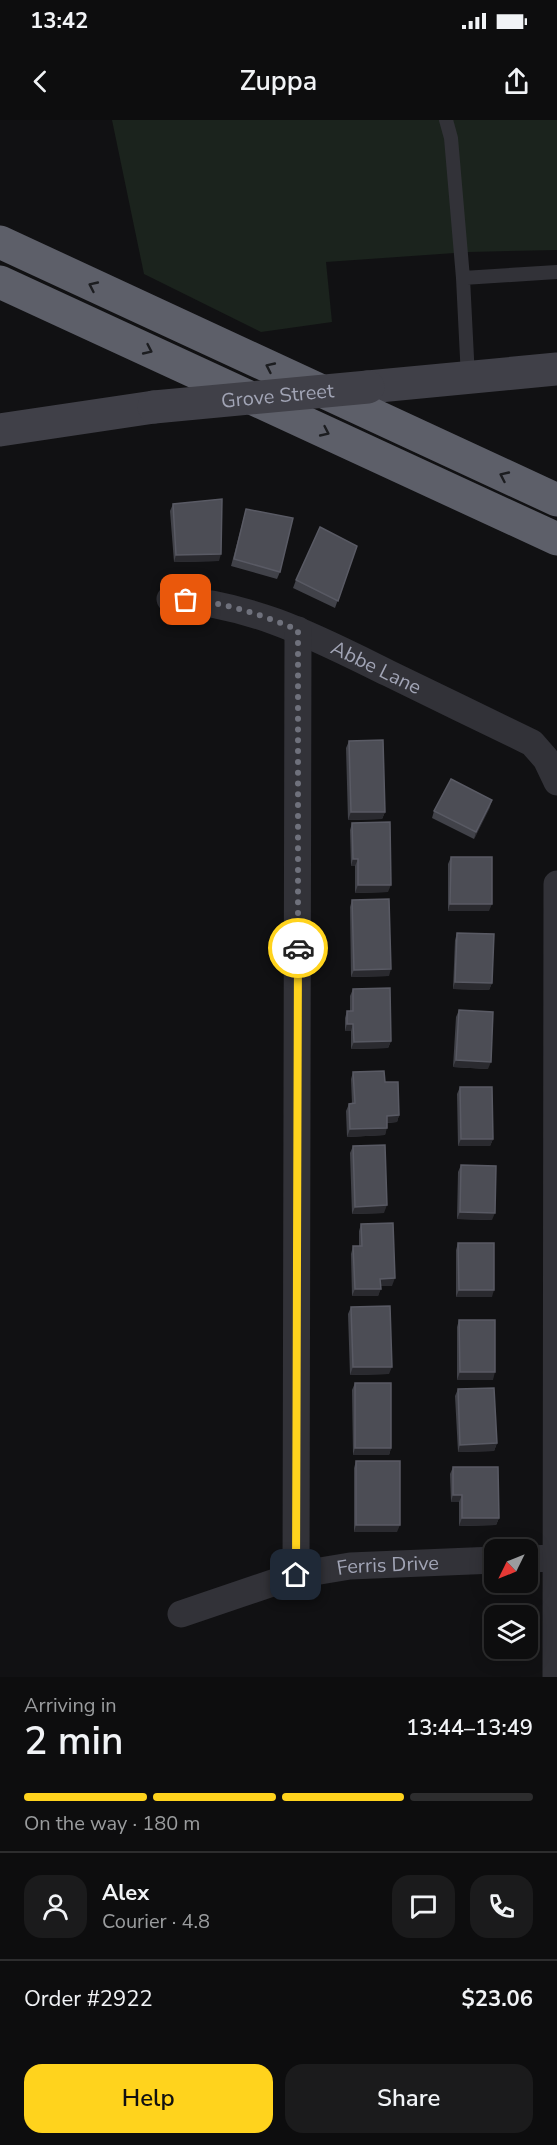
<!DOCTYPE html>
<html lang="en">
<head>
<meta charset="utf-8">
<style>
  body { margin:0; font-family:"Nunito Sans",sans-serif; background:#1b1b1c; color:#f1f3f6; height:100vh; display:flex; flex-direction:column; font-size:22px; white-space:nowrap }
  * { box-sizing:border-box; margin:0 }
  p { font-size:20px; color:#9a9c9e }
  .icon { flex:none; width:33px; height:33px; fill:none; stroke:currentColor; stroke-width:2; stroke-linecap:round; stroke-linejoin:round }
  .map { position:relative; height:1557px; overflow:hidden }
  .sheet { display:flex; flex-direction:column; background:#0d0d0e; flex:1 }
  .sheet>* { flex:none }
  .needle { width:39px; rotate:227deg }
  .controls { position:absolute; left:484px; top:1419px; display:grid; gap:12px }
  .controls a { display:grid; place-items:center; width:54px; height:54px; border-radius:12px; background:#0d0d0e; box-shadow:0 3px 15px #0003,0 0 0 2px #2d2d2e; font-size:30px }
  .pin { position:absolute; display:grid; place-items:center; width:51px; height:51px; color:#fff; margin:-26px; border-radius:12px; box-shadow:0 3px 9px #0006 }
  .courier { position:absolute; display:grid; place-items:center; width:60px; height:60px; margin:-30px; border:4px solid #ffd31d; border-radius:50%; background:#fff; color:#222; box-shadow:0 2px 8px #0007 }
  .headline em { font-style:normal; font-weight:600 }
  .headline div { display:flex; flex-direction:column-reverse }
  .headline { display:flex; align-items:center; justify-content:space-between; height:102px; padding:0 24px }
  h1 { font-size:39px; font-weight:600; line-height:45px }
  .bar { display:grid; grid-template-columns:repeat(4,1fr); gap:9px 6px; align-content:center; height:72px; padding:0 24px }
  .bar i { height:8px; border-radius:4px; background:#2d2d2e }
  .bar .current { background:#ffd31d }
  .bar p { grid-column:span 4 }
  .line { display:flex; align-items:center; gap:15px; padding:0 24px; border-top:2px solid #2d2d2e }
  .line div { flex:1 }
  .round { display:grid; place-items:center; flex:none; width:63px; height:63px; border-radius:18px; background:#1b1b1c }
  .primary-button { display:flex; gap:12px; margin-top:auto; padding:12px 24px }
  .primary-button a { flex:1; height:69px; border-radius:18px; background:#ffd31d; color:#111; font-size:24px; font-weight:600; line-height:69px; text-align:center }
  .primary-button a+a { background:#1b1b1c; color:#f1f3f6 }
  .status { display:flex; justify-content:space-between; align-items:center; height:42px; padding:0 30px; background:#0d0d0e; direction:ltr }
  .status svg { height:16px; fill:currentColor }
  header { display:flex; justify-content:space-between; align-items:center; height:78px; padding:0 24px; background:#0d0d0e; font-size:27px; font-weight:600 }
  .map>svg:first-child { display:block }
</style>
</head>
<body>
<div class="status"><b>13:42</b><svg viewBox="0 0 49 12"><path d="M0 12V9h3v3zM5 12V6h3v6zM10 12V3h3v9zM15 12V0h3v12zM26 1h20v11H26zM47 4h2v5h-2z"/></svg></div>
<header><svg class="icon" aria-label="back" viewBox="0 0 24 24"><path d="M15 5l-7 7 7 7"/></svg>Zuppa<svg class="icon" aria-label="share" viewBox="0 0 24 24"><path d="M12 15V3M7 8l5-5 5 5M5 13v7h14v-7"/></svg></header>
<div class="map">
<svg width="557" height="1557" viewBox="0 0 557 1557">
  <rect width="100%" height="100%" fill="#111113"/>
  <!-- green -->
  <path fill="#1b231d" d="M112 0H557V130L469 132 326 142 332 202 261 212 144 154Z"/>
  <g fill="none" stroke-linecap="round" stroke-linejoin="round">
    <!-- lane -->
    <path stroke="#323238" stroke-width="14" d="M446 0 451 18 463 158
      M468 258 463 158 557 152"/>
    <!-- street -->
    <g stroke="#323238" stroke-width="27">
      <path id="s1" d="M170 479C253 484 315 517 388 553 436 576 484 600 532 623L546 639 557 662"/>
      <path d="M528 1439 556 1438"/>
      <path d="M296 1455 298 510"/>
      <path id="s2" d="M181 1494 296 1455 350 1446 495 1440"/>
      <path d="M556 1557 557 764"/>
    </g>
    <!-- secondary -->
    <path stroke="#404048" stroke-width="33" d="M368 267 557 249
      M0 310 154 287"/>
    <!-- highway -->
    <path stroke="#5d5f69" stroke-width="33" d="M0 122 557 380
      M0 162 557 419"/>
    <!-- secondary-bridge -->
    <path stroke="#404048" stroke-width="33" id="s3" d="M154 287 368 267"/>
  </g>
  <!-- wall -->
  <path fill="#414249" d="M173 384 219 441 174 442 170 391Z
    M246 389 280 452 277 459 231 446Z
    M357 426 335 488 293 468 296 460Z
    M349 621 385 692 382 699 348 700 346 628Z
    M490 687 474 719 432 698 434 691Z
    M352 703 388 772 355 773V746H351L350 710Z
    M451 737 489 791H448V744Z
    M352 780 389 856 351 857 350 787Z
    M457 813 492 863 489 870 453 869 455 820Z
    M353 869 391 921 388 928 351 929V911H345V898L347 891H350V876Z
    M459 890 488 949 453 947 456 897Z
    M353 952 385 962 399 995 397 1002 387 1003 385 1015 347 1017 346 991 349 984H352L351 959Z
    M460 967 493 1019 490 1026H458L457 974Z
    M353 1026 384 1093 352 1094 350 1033Z
    M461 1045 492 1100 457 1099 458 1052Z
    M361 1104 392 1166H381L378 1176H352L351 1134 353 1126H359V1111Z
    M458 1123 492 1177H456V1130Z
    M351 1187 389 1254 350 1255 348 1194Z
    M459 1200 493 1260H457V1207Z
    M355 1263 391 1328 389 1335H353L352 1270Z
    M458 1269 497 1323 494 1331 458 1332 455 1276Z
    M356 1341 397 1412H354V1348Z
    M453 1347 499 1398 496 1405 459 1406V1382H451L450 1354Z"/>
  <!-- shaded-wall -->
  <path fill="#2a2a2f" d="M221 434 219 441 174 442 176 435Z
    M492 680 490 687 474 719 476 712Z
    M351 692H385L382 699 348 700Z
    M353 739H358L355 746H351Z
    M358 765H391L388 772 355 773Z
    M450 784H492L489 791H448Z
    M391 849 389 856 351 857 354 850Z
    M455 862 492 863 489 870 453 869Z
    M347 904H353L351 911H345Z
    M391 921 388 928 351 929 354 922Z
    M456 940 491 942 488 949 453 947Z
    M399 995 397 1002 384 1003 387 996Z
    M387 1008 385 1015 347 1017 350 1009Z
    M461 1019H493L490 1026H458Z
    M387 1085 384 1093 352 1094 355 1087Z
    M460 1092 495 1093 492 1100 457 1099Z
    M395 1158 392 1166H378L380 1159Z
    M355 1169H381L378 1176H352Z
    M459 1170H494L492 1177H456Z
    M353 1247H392L389 1254 350 1255Z
    M460 1252H495L493 1260H457Z
    M497 1323 494 1331 458 1332 460 1325Z
    M355 1328H391L389 1335H353Z
    M453 1375H462L459 1382H451Z
    M462 1398H499L496 1405 459 1406Z
    M356 1405H400L397 1412H354Z"/>
  <!-- building -->
  <path fill="#4c4d55" stroke="#595a64" stroke-width="1.5" d="M222 379 221 434 176 435 173 384Z
    M246 389 293 398 280 452 234 439Z
    M320 407 357 426 338 481 296 460Z
    M383 620 385 692H351L349 621Z
    M451 659 492 680 476 712 434 691Z
    M390 702 391 765H358V739H353L352 703Z
    M451 737H492V784H450Z
    M389 779 391 849 354 850 352 780Z
    M457 813 494 814 492 863 455 862Z
    M390 868 391 921 354 922 353 904H347V891H353V869Z
    M459 890 493 892 491 942 456 940Z
    M384 951 385 962H398L399 995 387 996V1008L350 1009 349 984 355 983 353 952Z
    M460 967H492L493 1019H461Z
    M385 1025 387 1085 355 1087 353 1026Z
    M461 1045 496 1046 495 1093 460 1092Z
    M393 1103 395 1158 380 1159 381 1169H355L353 1126H362L361 1104Z
    M458 1123H494V1170H459Z
    M390 1186 392 1247H353L351 1187Z
    M459 1200H495V1252H460Z
    M355 1263H391V1328H355Z
    M494 1268 497 1323 460 1325 458 1269Z
    M356 1341H400V1405H356Z
    M453 1347H498L499 1398H462V1375H453Z"/>
  <!-- one-way arrows -->
  <defs><path id="oneway-chevron" d="M-2-3.5L2.5 0L-2 3.5" fill="none" stroke-width="1.6" stroke-linecap="round" stroke-linejoin="round" transform="scale(1.5)"/></defs>
  <g stroke="#1c1d20">
    <use href="#oneway-chevron" transform="translate(93 166) rotate(-155)"/>
    <use href="#oneway-chevron" transform="translate(148 230) rotate(25)"/>
    <use href="#oneway-chevron" transform="translate(270 247) rotate(-155)"/>
    <use href="#oneway-chevron" transform="translate(325 312) rotate(25)"/>
    <use href="#oneway-chevron" transform="translate(504 356) rotate(-155)"/>
  </g>
  <g fill="none" stroke-linecap="round" stroke-linejoin="round">
    <!-- done -->
    <path stroke="#6f717c" stroke-width="6" stroke-dasharray="0 10.8" d="M186 480C225 482 262 495 298 510V828"/>
    <!-- route -->
    <path stroke="#ffd31d" stroke-width="8" d="M296 1455 298 828"/>
  </g>
  <g text-anchor="middle" dominant-baseline="central" stroke-width="6" stroke-linejoin="round" paint-order="stroke">
    <!-- street labels -->
    <g font-size="20" fill="#a1a4b5" stroke="#0c0c0e">
      <text stroke="none"><textPath href="#s3" startOffset="124">Grove Street</textPath></text>
      <text stroke="none"><textPath href="#s1" startOffset="219">Abbe Lane</textPath></text>
      <text stroke="none"><textPath href="#s2" startOffset="214">Ferris Drive</textPath></text>
    </g>
  </g>
</svg>
<div class="controls">
<a><svg class="needle" viewBox="-14 -14 28 28"><path d="M0-13l5 13h-10z" fill="#e53935"/><path d="M0 13l5-13h-10z" fill="#9a9c9e"/></svg></a>
<a><svg class="icon" aria-label="layers" viewBox="0 0 24 24"><path d="M12 4l9 5-9 5-9-5zM3 14l9 5 9-5"/></svg></a>
</div>
<div class="pin" style="left:186px;top:480px;background:#ea580c"><svg class="icon" aria-label="bag" viewBox="0 0 24 24"><path d="M5 8h14l-1 12H6zM9 8a3 3 0 0 1 6 0"/></svg></div>
<div class="pin" style="left:296px;top:1455px;background:#1f2937"><svg class="icon" aria-label="home" viewBox="0 0 24 24"><path d="M3 11l9-7 9 7M6 9v11h12V9"/></svg></div>
<div class="courier" style="left:298px;top:828px"><svg class="icon" aria-label="car" viewBox="0 0 24 24"><path d="M5 17H2v-5l4-1 3-4h7l3 4 3 1v5h-3M9 17h6M6 11h13"/><circle cx="7" cy="17" r="2"/><circle cx="17" cy="17" r="2"/></svg></div>
</div>
<section class="sheet">
<div class="headline"><div><h1>2 min</h1><p>Arriving in</p></div><em>13:44–13:49</em></div>
<div class="bar"><i class="current"></i><i class="current"></i><i class="current"></i><i></i><p>On the way · 180 m</p></div>
<div class="line" style="height:108px"><a class="round"><svg class="icon" aria-label="person" viewBox="0 0 24 24"><circle cx="12" cy="8" r="4"/><path d="M4 21q1-7 8-7t8 7"/></svg></a><div><b>Alex</b><p>Courier · 4.8</p></div><a class="round"><svg class="icon" aria-label="chat" viewBox="0 0 24 24"><path d="M4 5h16v11H9l-5 4z"/></svg></a><a class="round"><svg class="icon" aria-label="phone" viewBox="0 0 24 24"><path d="M5 4h4l2 5-3 2q2 4 5 5l2-3 5 2v4C11 20 4 13 5 4z"/></svg></a></div>
<div class="line" style="height:78px"><div>Order #2922</div><b>$23.06</b></div>
<div class="primary-button"><a>Help</a><a>Share</a></div>
</section>
</body>
</html>
